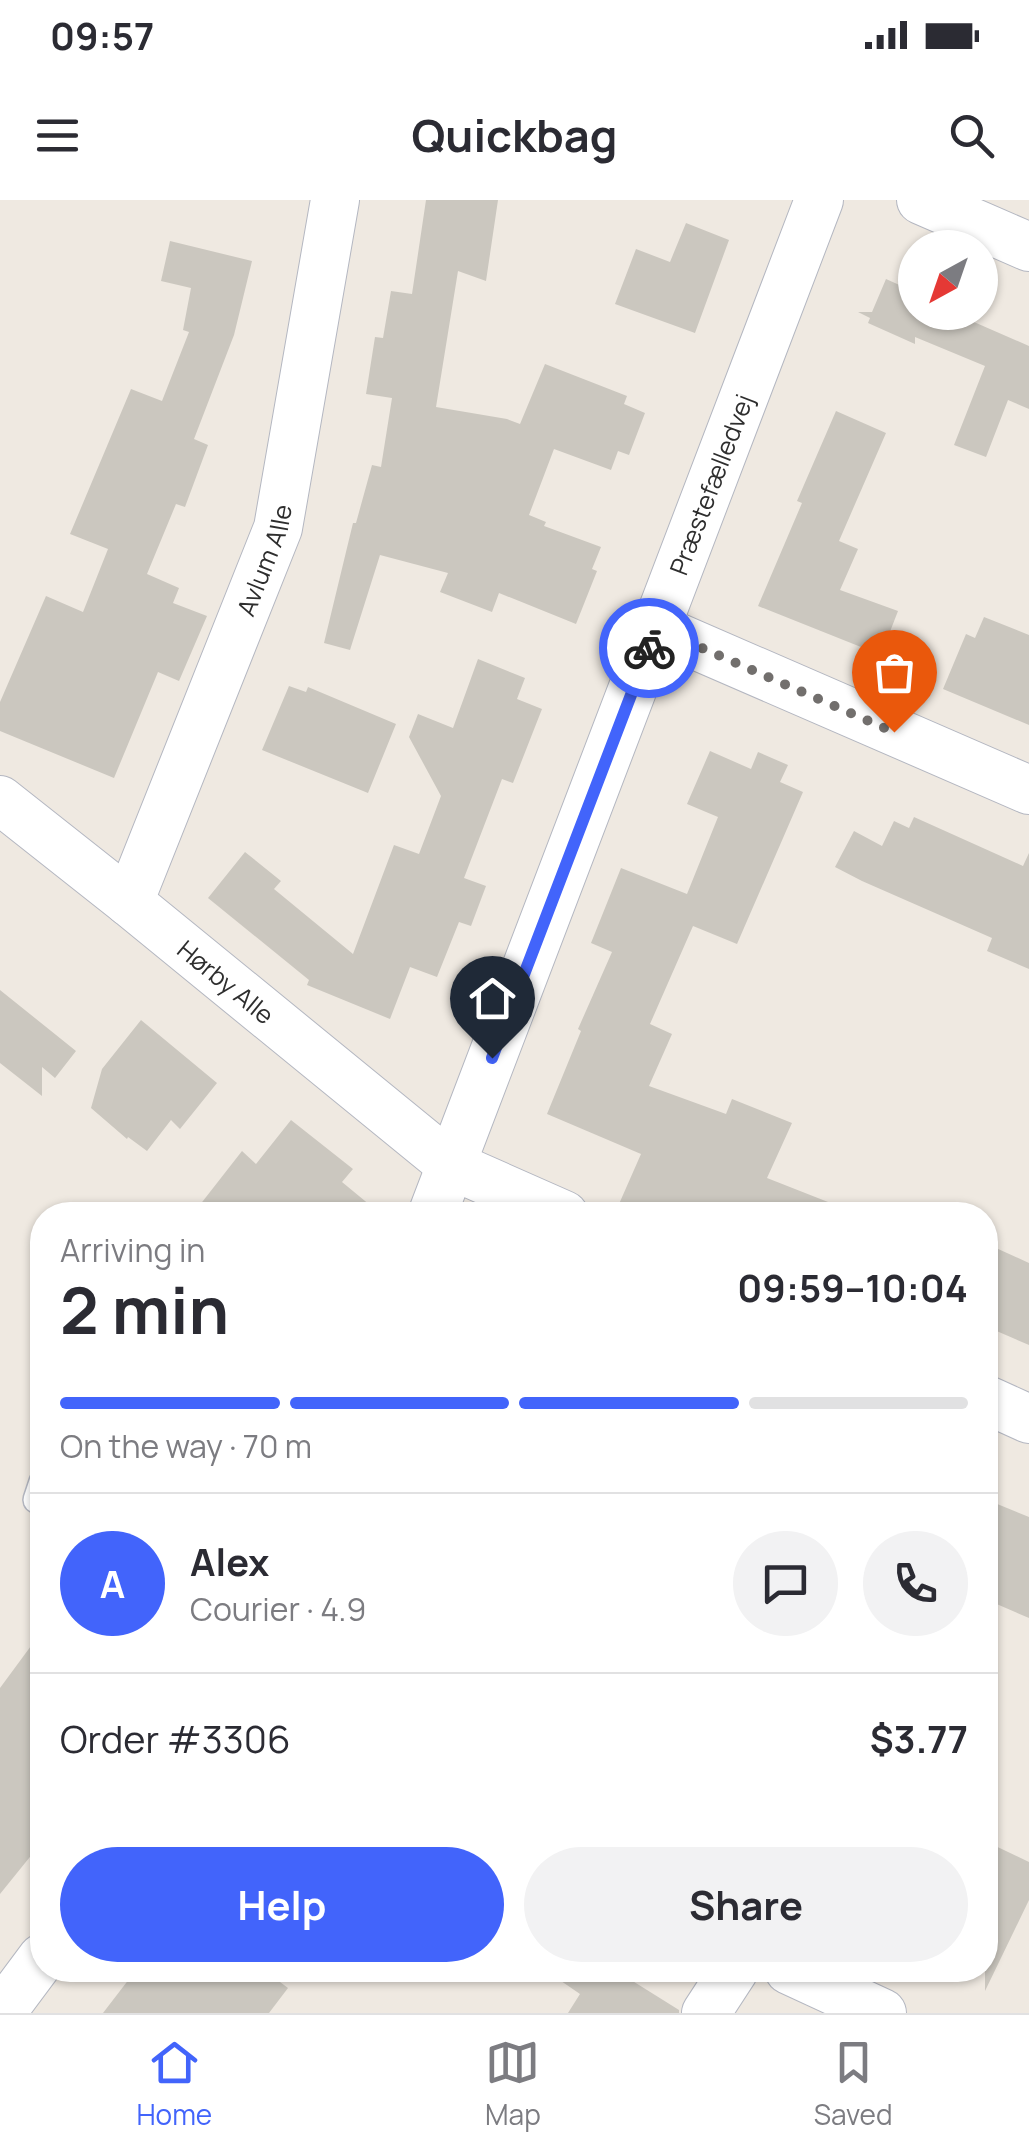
<!DOCTYPE html>
<html lang="en">
<head>
<meta charset="utf-8">
<style>
  body { margin:0; font-family:Manrope,sans-serif; background:#f2f2f3; color:#2b2b33; height:100vh; display:flex; flex-direction:column; font-size:38px; white-space:nowrap }
  * { box-sizing:border-box; margin:0 }
  p { font-size:32px; color:#7c7c81 }
  .icon { flex:none; width:55px; height:55px; fill:none; stroke:currentColor; stroke-width:2; stroke-linecap:round; stroke-linejoin:round }
  .map { position:relative; flex:1; overflow:hidden }
  .side { position:absolute; left:30px; top:1002px; width:968px; height:780px; display:flex; flex-direction:column; background:#fff; border-radius:40px; box-shadow:0 2px 8px #0004 }
  .side>* { flex:none }
  .needle { width:65px; rotate:220deg }
  .tools { position:absolute; left:898px; top:30px; display:grid; gap:20px }
  .tools a { display:grid; place-items:center; width:100px; height:100px; border-radius:50%; background:#fff; box-shadow:0 2px 8px #0004; font-size:50px }
  .pin { position:absolute; display:grid; place-items:center; width:85px; height:85px; color:#fff; margin:-102px -42px; border-radius:50% 50% 50% 0; rotate:-45deg; box-shadow:0 0 10px #0007 }
  .pin .icon { rotate:45deg }
  .courier { position:absolute; display:grid; place-items:center; width:100px; height:100px; margin:-50px; border:8px solid #4264fb; border-radius:50%; background:#fff; color:#222; box-shadow:0 2px 12px #0007 }
  .summary em { font-style:normal; font-weight:700 }
  .summary div { display:flex; flex-direction:column-reverse }
  .summary { display:flex; align-items:center; justify-content:space-between; height:170px; padding:0 30px }
  h1 { font-size:65px; font-weight:700; line-height:75px }
  .bar { display:grid; grid-template-columns:repeat(4,1fr); gap:15px 10px; align-content:center; height:120px; padding:0 30px }
  .bar i { height:12px; border-radius:8px; background:#e1e1e2 }
  .bar .on { background:#4264fb }
  .bar p { grid-column:span 4 }
  .line { display:flex; align-items:center; gap:25px; padding:0 30px; border-top:2px solid #e1e1e2 }
  .line div { flex:1 }
  .round { display:grid; place-items:center; flex:none; width:105px; height:105px; border-radius:52px; background:#f2f2f3 }
  .button { display:flex; gap:20px; margin-top:auto; padding:20px 30px }
  .button a { flex:1; height:115px; border-radius:60px; background:#4264fb; color:#fff; font-size:40px; font-weight:700; line-height:115px; text-align:center }
  .button a+a { background:#f2f2f3; color:#2b2b33 }
  .status { display:flex; justify-content:space-between; align-items:center; height:70px; padding:0 50px; background:#fff; direction:ltr }
  .status svg { height:28px; fill:currentColor }
  header { display:flex; justify-content:space-between; align-items:center; height:130px; padding:0 30px; background:#fff; font-size:45px; font-weight:700 }
  .dock { display:flex; justify-content:space-around; align-items:center; height:140px; border-top:2px solid #e1e1e2; background:#fff; font-size:28px; color:#7c7c81 }
  .dock a { display:grid; justify-items:center; gap:5px }
  .dock .on { color:#4264fb }
  .map>svg:first-child { display:block }
</style>
</head>
<body>
<div class="status"><b>09:57</b><svg viewBox="0 0 49 12"><path d="M0 12V9h3v3zM5 12V6h3v6zM10 12V3h3v9zM15 12V0h3v12zM26 1h20v11H26zM47 4h2v5h-2z"/></svg></div>
<header><svg class="icon" aria-label="menu" viewBox="0 0 24 24"><path d="M4 6h16M4 12h16M4 18h16"/></svg>Quickbag<svg class="icon" aria-label="search" viewBox="0 0 24 24"><circle cx="10" cy="10" r="6"/><path d="M15 15l6 6"/></svg></header>
<div class="map">
<svg width="1029" height="1813" viewBox="0 0 1029 1813">
  <rect width="100%" height="100%" fill="#efe9e1"/>
  <!-- building -->
  <path fill="#cbc7bf" d="M426 0H498L486 81 458 71 436 207 507 219 520 224 545 164 627 196 624 204 645 213 629 255 618 251 611 270 554 249 529 315 546 322 544 326 601 347 592 369 597 371 576 424 499 393 492 412 440 392 448 373 380 355 350 450 324 443 353 323H356L372 265 381 267 392 198 366 194 375 137 383 138 391 91 412 94Z
    M686 23 729 40 695 133 615 104 636 49 670 62Z
    M170 41 252 61 234 135 194 239 208 245 185 307 176 304 147 374 179 388 173 403 207 416 179 481 158 472 114 578 0 531V502L46 396 83 412 108 349 70 334 131 189 162 201 189 132 183 130 191 88 161 81Z
    M886 79 915 92V112H951L1029 146V209L1008 200 986 257 954 245 985 166 915 137V144L868 123 870 118 858 112H872Z
    M836 211 886 233 839 341 858 349 840 390 898 411 881 455 758 406 802 303 797 301Z
    M984 417 1029 435V525L943 489 966 434 975 438Z
    M478 459 525 478 517 499 542 509 513 583 502 579 464 678 486 686 471 726 459 722 437 777 410 767 390 819 307 785 309 780 208 698 245 652 281 681 274 689 353 754 394 645 419 654 441 596 409 537 418 514 453 528Z
    M289 486 306 492 308 487 396 524 368 593 262 550Z
    M710 551 751 569 758 552 788 565 780 582 803 592 737 744 693 726 650 824 672 834 649 886 726 914 732 899 792 923 767 978 856 1013 855 1015H645L619 1004 641 954 547 914 581 831 578 829 612 752 591 743 621 668 687 694 718 617 687 604Z
    M914 617 1023 666 1029 653V769L987 751 992 738 862 681 835 667 854 631 882 646 894 621 909 628Z
    M0 790 76 851 55 878 42 867V896L0 863Z
    M141 820 217 883 180 929 171 920 147 951 128 937 127 939 91 908 102 869Z
    M291 920 353 969 342 982 382 1015H192L242 951 256 964Z
    M985 1043 1029 1063V1145L985 1126Z
    M985 1299 1029 1317V1418L985 1399Z
    M42 1431V1642L0 1694V1488Z
    M985 1641 1029 1662V1700L985 1791Z
    M136 1770H264L288 1788 269 1813H103Z
    M545 1770H615L679 1810V1813H568L580 1794Z"/>
  <g fill="none" stroke-linecap="round" stroke-linejoin="round">
    <defs>
      <path id="lane" d="M42 1282 36 1300 42 1303"/>
      <g id="street">
        <path d="M921 0 1029 47"/>
        <path d="M656 428 1029 590"/>
        <path id="s1" d="M0 600 129 702 451 965 564 1015"/>
        <path id="s2" d="M129 702 278 328 335 0"/>
        <path id="s3" d="M432 1015 819 0"/>
        <path d="M985 1199 1029 1219"/>
        <path d="M789 1770 882 1813"/>
        <path d="M1 1813 42 1758"/>
        <path d="M706 1813 734 1770"/>
      </g>
    </defs>
    <!-- lane casing -->
    <use href="#lane" stroke="#b4b7c1" stroke-width="28"/>
    <!-- street casing -->
    <use href="#street" stroke="#b4b7c1" stroke-width="50"/>
    <!-- lane -->
    <use href="#lane" stroke="#fff" stroke-width="25"/>
    <!-- street -->
    <use href="#street" stroke="#fff" stroke-width="48"/>
  </g>
  <g fill="none" stroke-linecap="round" stroke-linejoin="round">
    <!-- done -->
    <path stroke="#726f6d" stroke-width="10" stroke-dasharray="0 18" d="M649 448 656 428 894 532"/>
    <!-- route -->
    <path stroke="#4264fb" stroke-width="12" d="M492 858 649 448"/>
  </g>
  <g text-anchor="middle" dominant-baseline="central" stroke-width="9" stroke-linejoin="round" paint-order="stroke">
    <!-- street labels -->
    <g font-size="25" fill="#2e2e2e" stroke="#fff">
      <text stroke="none"><textPath href="#s3" startOffset="782">Præstefælledvej</textPath></text>
      <text stroke="none"><textPath href="#s2" startOffset="368">Avlum Alle</textPath></text>
      <text stroke="none"><textPath href="#s1" startOffset="290">Hørby Alle</textPath></text>
    </g>
  </g>
</svg>
<div class="tools">
<a><svg class="needle" viewBox="-14 -14 28 28"><path d="M0-13l5 13h-10z" fill="#e53935"/><path d="M0 13l5-13h-10z" fill="#7c7c81"/></svg></a>
</div>
<div class="pin" style="left:894px;top:532px;background:#ea580c"><svg class="icon" aria-label="bag" viewBox="0 0 24 24"><path d="M5 8h14l-1 12H6zM9 8a3 3 0 0 1 6 0"/></svg></div>
<div class="pin" style="left:492px;top:858px;background:#1f2937"><svg class="icon" aria-label="home" viewBox="0 0 24 24"><path d="M3 11l9-7 9 7M6 9v11h12V9"/></svg></div>
<div class="courier" style="left:649px;top:448px"><svg class="icon" aria-label="bike" viewBox="0 0 24 24"><circle cx="6" cy="16" r="4"/><circle cx="18" cy="16" r="4"/><path d="M6 16l4-8h5l3 8M10 8l3 8H6M13 5h3"/></svg></div>
<section class="side">
<div class="summary"><div><h1>2 min</h1><p>Arriving in</p></div><em>09:59–10:04</em></div>
<div class="bar"><i class="on"></i><i class="on"></i><i class="on"></i><i></i><p>On the way · 70 m</p></div>
<div class="line" style="height:180px"><b class="round" style="background:#4264fb;color:#fff">A</b><div><b>Alex</b><p>Courier · 4.9</p></div><a class="round"><svg class="icon" aria-label="chat" viewBox="0 0 24 24"><path d="M4 5h16v11H9l-5 4z"/></svg></a><a class="round"><svg class="icon" aria-label="phone" viewBox="0 0 24 24"><path d="M5 4h4l2 5-3 2q2 4 5 5l2-3 5 2v4C11 20 4 13 5 4z"/></svg></a></div>
<div class="line" style="height:130px"><div>Order #3306</div><b>$3.77</b></div>
<div class="button"><a>Help</a><a>Share</a></div>
</section>
</div>
<nav class="dock">
<a class="on"><svg class="icon" aria-label="home" viewBox="0 0 24 24"><path d="M3 11l9-7 9 7M6 9v11h12V9"/></svg>Home</a>
<a><svg class="icon" aria-label="map" viewBox="0 0 24 24"><path d="M3 6l6-2 6 2 6-2v14l-6 2-6-2-6 2zM9 4v14M15 6v14"/></svg>Map</a>
<a><svg class="icon" aria-label="saved" viewBox="0 0 24 24"><path d="M7 4h10v16l-5-4-5 4z"/></svg>Saved</a>
</nav>
</body>
</html>
